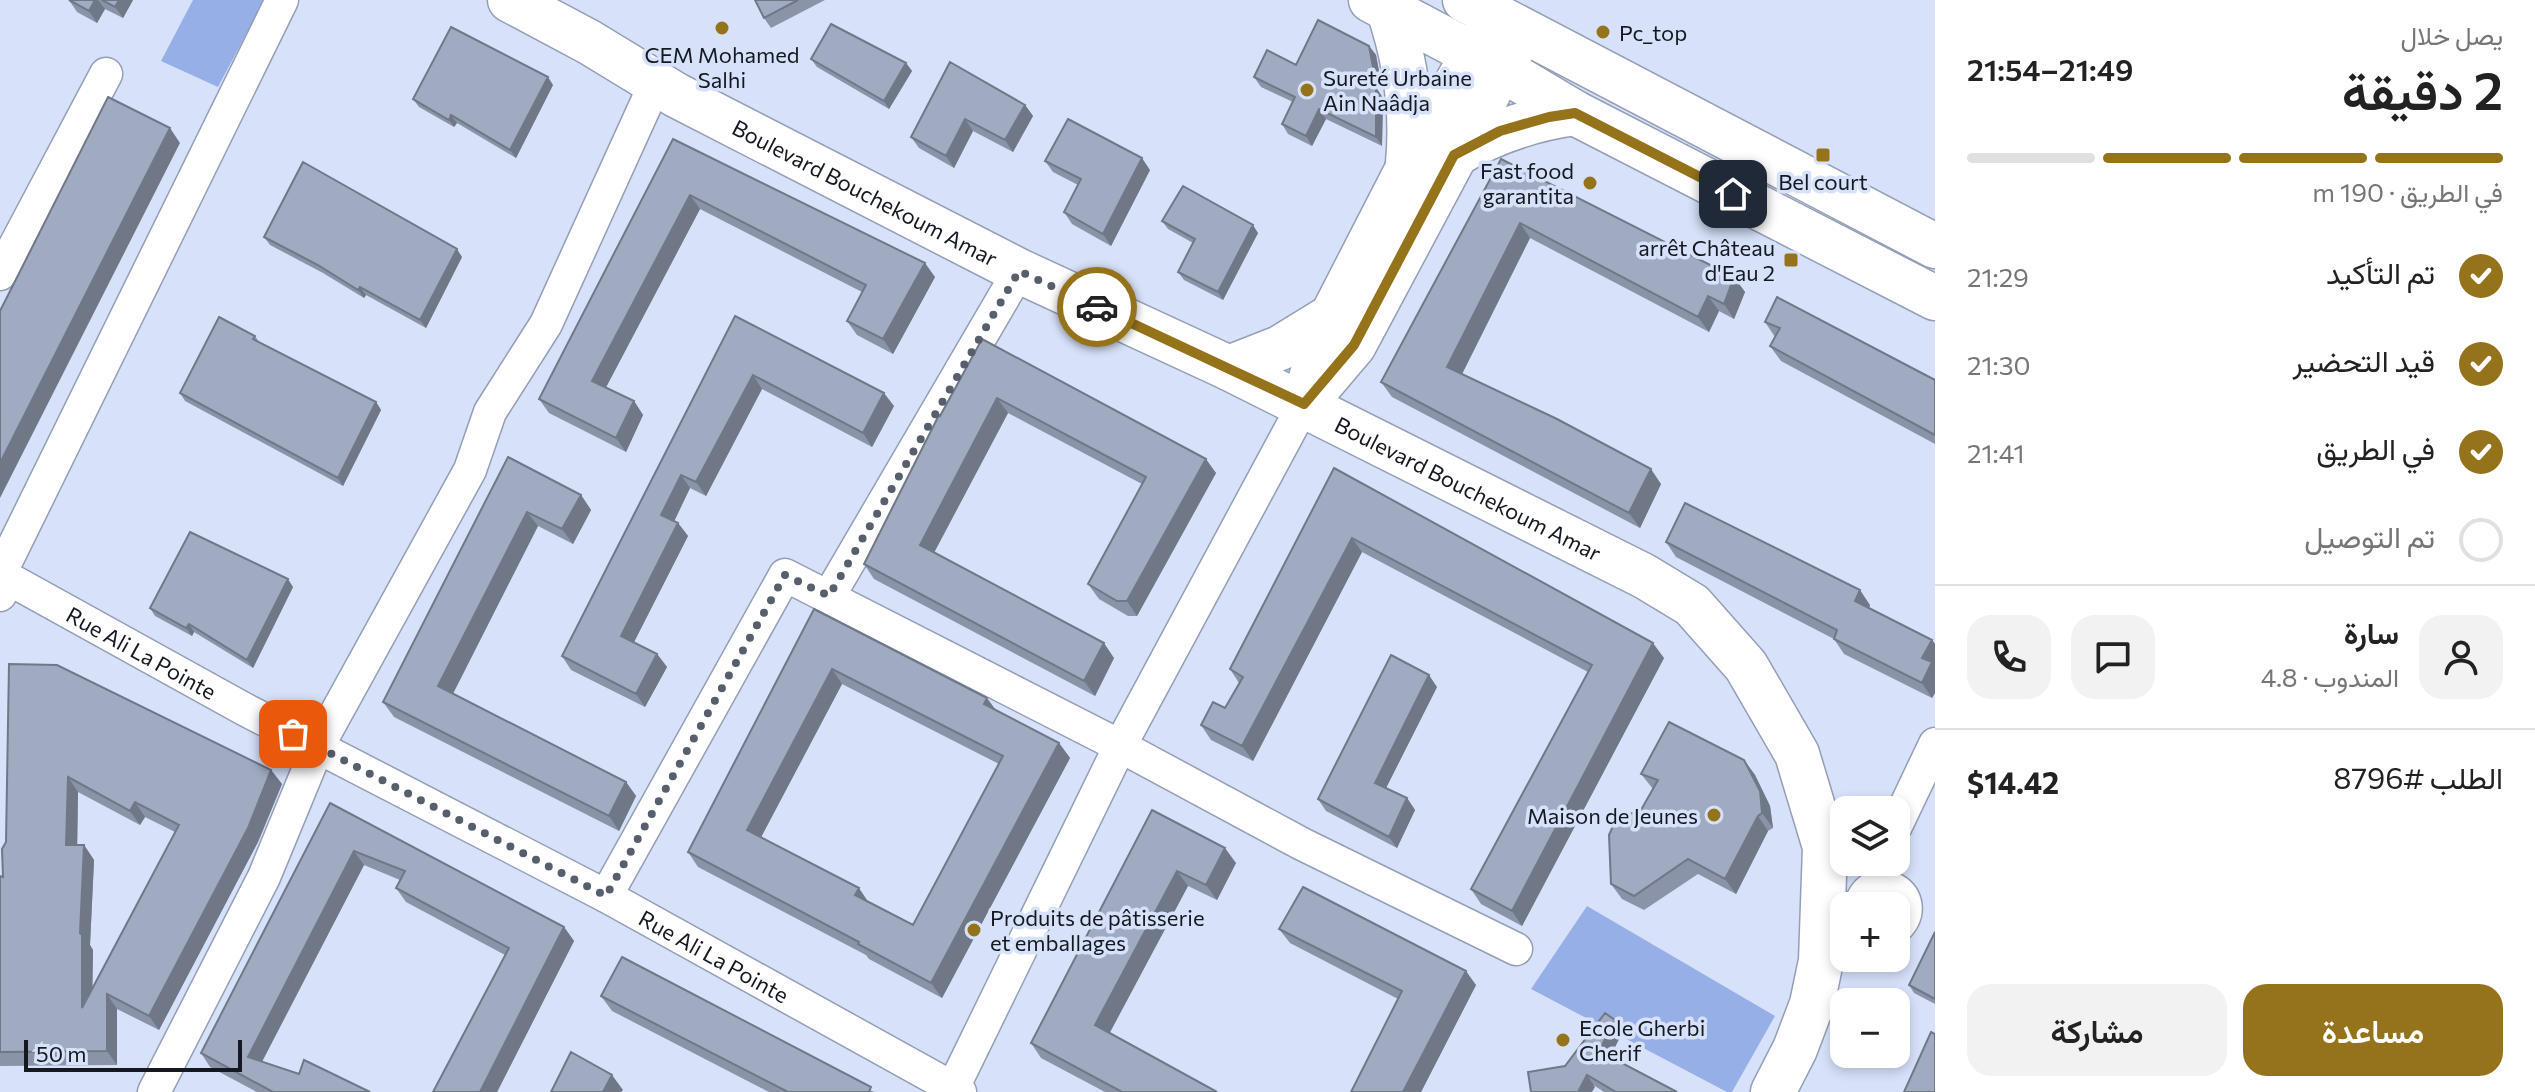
<!DOCTYPE html>
<html lang="ar">
<head>
<meta charset="utf-8">
<style>
  body { margin:0; font-family:Commissioner,Vazirmatn,sans-serif; background:#f2f2f2; color:#222; direction:rtl; height:100vh; display:flex; flex-direction:column; font-size:30px; white-space:nowrap }
  * { box-sizing:border-box; margin:0 }
  p { font-size:26px; color:#767676 }
  .icon { flex:none; width:44px; height:44px; fill:none; stroke:currentColor; stroke-width:2; stroke-linecap:round; stroke-linejoin:round }
  .map { position:relative; flex:1; overflow:hidden; direction:ltr }
  .side { display:flex; flex-direction:column; background:#fff; width:600px }
  .side>* { flex:none }
  .tools { position:absolute; left:1830px; top:796px; display:grid; gap:16px }
  .tools a { display:grid; place-items:center; width:80px; height:80px; border-radius:16px; background:#fff; box-shadow:0 4px 12px #0003; font-size:40px }
  .scale { position:absolute; left:24px; bottom:20px; width:218px; box-sizing:border-box; padding-left:8px; border:4px solid #141820; border-top:0; font-size:22px; line-height:28px; white-space:nowrap; color:#141820; -webkit-text-stroke:6px #d7e2fa; paint-order:stroke }
  .pin { position:absolute; display:grid; place-items:center; width:68px; height:68px; color:#fff; margin:-34px; border-radius:16px; box-shadow:0 4px 12px #0006 }
  .courier { position:absolute; display:grid; place-items:center; width:80px; height:80px; margin:-40px; border:6px solid #94731b; border-radius:50%; background:#fff; color:#222; box-shadow:0 2px 10px #0007 }
  .head em { font-style:normal; font-weight:600 }
  .head div { display:flex; flex-direction:column-reverse }
  .head { display:flex; align-items:center; justify-content:space-between; height:136px; padding:0 32px }
  h1 { font-size:52px; font-weight:600; line-height:60px }
  .bar { display:grid; grid-template-columns:repeat(4,1fr); gap:12px 8px; align-content:center; height:96px; padding:0 32px }
  .bar i { height:10px; border-radius:6px; background:#e0e0e0 }
  .bar .selected { background:#94731b }
  .bar p { grid-column:span 4 }
  .line { display:flex; align-items:center; gap:20px; padding:0 32px; border-top:2px solid #e0e0e0 }
  .line div { flex:1 }
  .round { display:grid; place-items:center; flex:none; width:84px; height:84px; border-radius:24px; background:#f2f2f2 }
  ol { padding:0 32px; list-style:none }
  li { display:flex; align-items:center; gap:24px; height:88px }
  li p { margin-inline-start:auto }
  li .icon { padding:8px; border-radius:50%; background:#94731b; color:#fff; stroke-width:4 }
  li:last-child { color:#767676 }
  li i { width:44px; height:44px; border:4px solid #e0e0e0; border-radius:50% }
  .cta { display:flex; gap:16px; margin-top:auto; padding:16px 32px }
  .cta a { flex:1; height:92px; border-radius:24px; background:#94731b; color:#fff; font-size:32px; font-weight:600; line-height:92px; text-align:center }
  .cta a+a { background:#f2f2f2; color:#222 }
  main { display:flex; flex:1; min-height:0 }
  .map>svg:first-child { display:block }
</style>
</head>
<body>
<main>
<section class="side">
<div class="head"><div><h1>2 دقيقة</h1><p>يصل خلال</p></div><em>21:49–21:54</em></div>
<div class="bar"><i class="selected"></i><i class="selected"></i><i class="selected"></i><i></i><p>في الطريق · 190 m</p></div>
<ol>
<li><svg class="icon" aria-label="check" viewBox="0 0 24 24"><path d="M5 12l5 5 9-10"/></svg>تم التأكيد<p>21:29</p></li>
<li><svg class="icon" aria-label="check" viewBox="0 0 24 24"><path d="M5 12l5 5 9-10"/></svg>قيد التحضير<p>21:30</p></li>
<li><svg class="icon" aria-label="check" viewBox="0 0 24 24"><path d="M5 12l5 5 9-10"/></svg>في الطريق<p>21:41</p></li>
<li><i></i>تم التوصيل</li>
</ol>
<div class="line" style="height:144px"><a class="round"><svg class="icon" aria-label="person" viewBox="0 0 24 24"><circle cx="12" cy="8" r="4"/><path d="M4 21q1-7 8-7t8 7"/></svg></a><div><b>سارة</b><p>المندوب · 4.8</p></div><a class="round"><svg class="icon" aria-label="chat" viewBox="0 0 24 24"><path d="M4 5h16v11H9l-5 4z"/></svg></a><a class="round"><svg class="icon" aria-label="phone" viewBox="0 0 24 24"><path d="M5 4h4l2 5-3 2q2 4 5 5l2-3 5 2v4C11 20 4 13 5 4z"/></svg></a></div>
<div class="line" style="height:104px"><div>الطلب #8796</div><b>$14.42</b></div>
<div class="cta"><a>مساعدة</a><a>مشاركة</a></div>
</section>
<div class="map">
<svg width="1935" height="1092" viewBox="0 0 1935 1092">
  <rect width="100%" height="100%" fill="#d7e2fa"/>
  <!-- green -->
  <path fill="#97afe7" d="M193 0H264L218 87 161 61Z
    M1587 906 1775 1016 1732 1092H1727L1531 989Z"/>
  <g fill="none" stroke-linecap="round" stroke-linejoin="round">
    <defs>
      <g id="street">
        <path d="M0 274 106 74"/>
        <path id="s1" d="M0 574 244 709 606 896 960 1092"/>
        <path d="M0 595V574L282 0"/>
        <path d="M829 596 1019 271"/>
        <path d="M1896 826 1935 744"/>
        <path d="M606 896 785 575 1120 746 1302 844 1516 949"/>
        <path d="M1860 906C1872 864 1928 897 1896 928"/>
        <path d="M154 1092 264 877 318 746 470 470 490 412 546 324 656 82"/>
        <path d="M951 1092 1120 746 1304 404"/>
      </g>
      <g id="secondary">
        <path id="s2" d="M510 0 589 42 676 95 1019 271 1229 368 1644 576 1692 605 1746 666 1797 754 1825 847 1821 961 1812 1004 1795 1049 1773 1092"/>
        <path d="M1371 0 1503 70 1575 113 1935 298"/>
        <path d="M1465 0 1935 246"/>
        <path d="M1388 8C1406 60 1413 109 1408 163"/>
        <path d="M1454 155C1493 132 1531 119 1575 113"/>
        <path d="M1229 368 1280 348 1332 316"/>
        <path d="M1307 392 1320 347 1332 316 1407 170 1486 32"/>
        <path d="M1304 404 1354 345 1514 45"/>
      </g>
    </defs>
    <!-- street casing -->
    <use href="#street" stroke="#949eb5" stroke-width="35"/>
    <!-- secondary casing -->
    <use href="#secondary" stroke="#949eb5" stroke-width="47"/>
    <!-- street -->
    <use href="#street" stroke="#fff" stroke-width="32"/>
    <!-- secondary -->
    <use href="#secondary" stroke="#fff" stroke-width="44"/>
  </g>
  <!-- wall -->
  <path fill="#8a93a7" fill-rule="evenodd" d="M69 0H133L123 18 105 9 97 23 77 12Z
    M755 0H825L771 28 764 18Z
    M1369 46 1376 55 1381 82 1377 89 1383 98 1382 146 1326 119 1312 146 1288 134 1282 124 1293 102 1261 87 1254 77Z
    M811 59 906 63 912 71 889 109 817 67Z
    M950 62 1025 105 1033 116 1013 152 973 131 954 168 919 148 911 137Z
    M553 85 516 158 457 123 454 127 419 107 413 99Z
    M673 139 935 277 893 354 857 335 847 321 862 292 700 209 606 387 634 401 643 415 626 452 549 413 539 399Z
    M1501 159 1734 277 1745 292 1734 319 1719 311 1709 332 1530 238 1462 374 1661 484 1640 528 1392 397 1381 382Z
    M1045 161 1150 170 1111 246 1072 224 1064 212 1078 185 1053 172Z
    M1162 221 1258 233 1223 300 1184 280 1178 272 1193 243 1168 229Z
    M264 237 462 257 426 328 366 295 364 298 323 273 270 245Z
    M735 316 894 406 872 447 762 389 706 496 690 488 674 521 678 523 688 536 634 642 657 654 667 667 645 707 571 670 562 656Z
    M1765 322 1935 380V444L1781 361 1770 346 1775 337Z
    M255 336 259 342 376 402 381 410 343 486 185 401 180 393Z
    M982 339 1216 473 1137 616H1128L1099 599 1088 584 1142 484 1008 413 934 553 1114 658 1095 696 874 579 864 564 940 416Z
    M508 457 581 495 591 510 573 544 538 526 453 694 626 782 636 796 619 831 394 717 383 702Z
    M1334 468 1664 658 1522 926 1481 904 1471 889 1588 672 1362 552 1253 761 1211 740 1201 725 1225 708 1239 683 1230 669Z
    M1666 542 1870 605 1869 608 1932 640 1935 644V693L1932 698 1844 654 1834 639 1676 557Z
    M293 587 253 668 194 632 192 636 155 616 150 608Z
    M814 609 995 709 1059 743 1070 758 942 998 869 959 866 955 698 867 688 852ZM842 684 999 764 913 925 867 901 761 837Z
    M9 664 271 770 282 784 258 842 159 1030 117 1009V1065L0 1066V876L3 877 6 842ZM78 792 140 825 145 817 175 832 92 988 93 950 90 945 94 860 84 845H77Z
    M1437 687 1386 788 1407 798 1415 810 1397 848 1326 811 1318 799Z
    M1744 760 1755 775 1770 806 1773 828 1768 831 1736 894 1698 874 1644 910 1622 899 1611 884 1641 810 1653 789 1641 774Z
    M330 803 564 927 574 941 497 1092H433L505 955 406 902 396 888 400 880 364 865 262 1062 299 1074 370 1092H257L210 1067 201 1053Z
    M1152 810 1236 863 1217 900 1188 886 1109 1033 1217 1092H1105L1041 1058 1031 1043Z
    M1279 929 1476 985 1421 1092H1351L1398 999 1290 943Z
    M1935 932V1004L1914 993 1909 985Z
    M601 996 875 1092H769L612 1011Z
    M1615 1020 1623 1031 1610 1057 1677 1092H1604L1565 1066Z"/>
  <!-- shaded-wall -->
  <path fill="#707888" d="M95 0H98L105 9 97 23 89 11Z
    M119 0H133L123 18 115 7Z
    M1369 46 1376 55 1381 82 1377 89 1383 98 1382 146 1376 137 1368 84Z
    M906 63 912 71 889 109 884 101Z
    M548 77 553 85 516 158 510 150Z
    M1025 105 1033 116 1013 152 1005 140Z
    M1319 109 1326 119 1312 146 1306 136Z
    M451 115 457 123 454 127 449 120Z
    M965 119 973 131 954 168 946 156Z
    M170 128 180 143 0 498V463Z
    M1142 158 1150 170 1111 246 1103 234Z
    M690 195 700 209 602 395 592 381Z
    M1520 223 1530 238 1458 382 1447 367Z
    M1253 225 1258 233 1223 300 1218 292Z
    M457 249 462 257 426 328 420 320Z
    M925 263 935 277 893 354 883 339Z
    M1734 277 1745 292 1734 319 1724 304Z
    M360 287 366 295 364 298 358 290Z
    M1708 296 1719 311 1709 332 1698 317Z
    M753 375 762 389 706 496 696 482Z
    M884 393 894 406 872 447 863 433Z
    M997 398 1008 413 930 560 920 545Z
    M634 401 643 415 626 452 616 438Z
    M376 402 381 410 343 486 338 478Z
    M1206 459 1216 473 1137 616 1127 601Z
    M1651 469 1661 484 1640 528 1629 513Z
    M681 475 690 488 671 528 661 515Z
    M581 495 591 510 573 544 562 529Z
    M527 512 538 526 449 701 438 686Z
    M678 523 688 536 630 650 621 636Z
    M1352 538 1362 552 1253 761 1242 746Z
    M288 579 293 587 253 668 247 660Z
    M1860 590 1870 605 1866 616 1855 601Z
    M189 624 194 632 192 636 186 628Z
    M1932 640 1935 644V693L1932 698 1922 683V658Z
    M1104 643 1114 658 1095 696 1084 681Z
    M1653 643 1664 658 1522 926 1512 911Z
    M657 654 667 667 645 707 636 694Z
    M832 669 842 684 757 845 747 830Z
    M1429 675 1437 687 1383 794 1375 783Z
    M987 698 998 713 984 704Z
    M1059 743 1070 758 942 998 931 983Z
    M1744 760 1755 775 1770 806 1773 828 1762 813Z
    M271 770 282 784 258 842 159 1030 149 1016Z
    M68 777 78 792 77 860 66 845Z
    M626 782 636 796 619 831 609 816Z
    M1407 798 1415 810 1397 848 1389 837Z
    M135 802 145 817 140 825 130 811Z
    M1758 816 1768 831 1736 894 1725 879Z
    M84 845 94 860 90 945 93 950 92 1022 82 1008 80 933Z
    M1225 848 1236 863 1217 900 1206 885Z
    M354 851 364 865 257 1071 248 1057Z
    M1177 871 1188 886 1106 1040 1095 1025Z
    M859 888 869 903 855 895Z
    M564 927 574 941 497 1092H480Z
    M1466 971 1476 985 1421 1092H1403Z
    M107 994 117 1009V1065L107 1051Z
    M1615 1020 1623 1031 1607 1063 1599 1051Z
    M612 1075 623 1090 621 1092H603Z
    M1587 1075 1595 1087 1592 1092H1578Z"/>
  <!-- building -->
  <path fill="#a0abc2" stroke="#707888" stroke-width="2" fill-rule="evenodd" d="M69 0H95L89 11Z
    M102 0H119L115 7Z
    M755 0H798L764 18Z
    M1318 20 1369 46 1374 72 1368 84 1376 88V137L1319 109 1306 136 1282 124 1295 97 1254 77 1267 50 1296 65Z
    M831 24 906 63 884 101 811 59Z
    M451 27 548 77 510 150 451 115 449 120 413 99Z
    M950 62 1025 105 1005 140 965 119 946 156 911 137Z
    M108 97 170 128 0 463V311Z
    M1068 119 1142 158 1103 234 1064 212 1081 179 1045 161Z
    M673 139 925 263 883 339 847 321 866 285 690 195 592 381 634 401 616 438 539 399Z
    M1501 159 1734 277 1724 304 1708 296 1698 317 1520 223 1447 367 1557 419 1651 469 1629 513 1381 382Z
    M303 162 457 249 420 320 360 287 358 290 318 265 264 237Z
    M1183 186 1253 225 1218 292 1178 272 1195 239 1162 221Z
    M1777 297 1935 380V435L1770 346 1780 328 1765 322Z
    M735 316 884 393 863 433 753 375 696 482 681 475 661 515 678 523 621 636 657 654 636 694 562 656Z
    M219 317 255 336 253 339 376 402 338 478 180 393Z
    M982 339 1206 459 1127 601H1117L1088 584 1146 477 997 398 920 545 1104 643 1084 681 864 564 939 415 940 416Z
    M508 457 581 495 562 529 527 512 438 686 626 782 609 816 383 702Z
    M1334 468 1653 643 1512 911 1471 889 1592 665 1352 538 1242 746 1201 725 1213 702 1225 708 1243 677 1230 669Z
    M1685 503 1860 590 1855 601 1932 640 1922 658 1932 662 1922 683 1834 639 1837 630 1666 542Z
    M190 532 288 579 247 660 189 624 186 628 150 608Z
    M814 609 987 698 984 704 1059 743 931 983 858 944 859 942 688 852ZM832 669 1003 756 913 925 855 895 859 888 747 830Z
    M1391 655 1429 675 1375 783 1407 798 1389 837 1318 799Z
    M9 664 57 665 271 770 248 828 149 1016 107 994V1051L0 1052V876L3 877 2 849 6 842ZM68 777 130 811 135 802 179 825 82 1008V935L80 933 84 845H66Z
    M1669 722 1744 760 1760 791 1762 813 1758 816 1725 879 1688 859 1634 896 1611 884 1609 835 1616 819 1641 810 1658 780 1641 774Z
    M330 803 564 927 480 1092H433L509 948 396 888 405 871 354 851 248 1057 299 1074 304 1060 370 1092H273L201 1053Z
    M1152 810 1225 848 1206 885 1177 871 1095 1025 1217 1092H1122L1031 1043Z
    M1303 887 1466 971 1403 1092H1351L1402 991 1279 929Z
    M1935 932V999L1909 985Z
    M622 957 871 1087 869 1092H788L601 996Z
    M1605 1013 1615 1020 1599 1051 1677 1092H1616L1587 1075 1578 1092H1531L1528 1072 1565 1066Z
    M1931 1032 1935 1034V1092H1904Z
    M571 1052 612 1075 603 1092H551Z"/>
  <g fill="none" stroke-linecap="round" stroke-linejoin="round">
    <!-- done -->
    <path stroke="#585f6c" stroke-width="8" stroke-dasharray="0 14.4" d="M293 734 606 896 785 575 829 596 1019 271 1097 307"/>
    <!-- route -->
    <path stroke="#94731b" stroke-width="10" d="M1097 307 1304 404 1354 345 1454 155 1500 131 1549 117 1575 113 1733 194"/>
  </g>
  <!-- markers -->
  <g fill="#94731b" stroke="#d7e2fa" stroke-width="3">
    <circle cx="722" cy="28" r="8"/>
    <circle cx="1603" cy="32" r="8"/>
    <circle cx="1307" cy="90" r="8"/>
    <rect x="1815" y="147" width="16" height="16" rx="4"/>
    <circle cx="1590" cy="183" r="8"/>
    <rect x="1783" y="252" width="16" height="16" rx="4"/>
    <circle cx="1714" cy="815" r="8"/>
    <circle cx="974" cy="930" r="8"/>
    <circle cx="1563" cy="1040" r="8"/>
  </g>
  <g text-anchor="middle" dominant-baseline="central" stroke-width="7" stroke-linejoin="round" paint-order="stroke">
    <!-- poi labels -->
    <g font-size="22" fill="#141820" stroke="#d7e2fa" text-anchor="start">
      <text x="1619" y="32">Pc_top</text>
      <text x="722" y="54" text-anchor="middle">CEM Mohamed<tspan x="722" dy="25">Salhi</tspan></text>
      <text x="1323" y="77">Sureté Urbaine<tspan x="1323" dy="25">Ain Naâdja</tspan></text>
      <text x="1574" y="170" text-anchor="end">Fast food<tspan x="1574" dy="25">garantita</tspan></text>
      <text x="1823" y="181" text-anchor="middle">Bel court</text>
      <text x="1775" y="247" text-anchor="end">arrêt Château<tspan x="1775" dy="25">d'Eau 2</tspan></text>
      <text x="1698" y="815" text-anchor="end">Maison de Jeunes</text>
      <text x="990" y="917">Produits de pâtisserie<tspan x="990" dy="25">et emballages</tspan></text>
      <text x="1579" y="1027">Ecole Gherbi<tspan x="1579" dy="25">Cherif</tspan></text>
    </g>
    <!-- street labels -->
    <g font-size="22" fill="#141820" stroke="#d7e2fa">
      <text stroke="none"><textPath href="#s2" startOffset="404">Boulevard Bouchekoum Amar</textPath></text>
      <text stroke="none"><textPath href="#s2" startOffset="1076">Boulevard Bouchekoum Amar</textPath></text>
      <text stroke="none"><textPath href="#s1" startOffset="162">Rue Ali La Pointe</textPath></text>
      <text stroke="none"><textPath href="#s1" startOffset="810">Rue Ali La Pointe</textPath></text>
    </g>
  </g>
</svg>
<div class="tools">
<a><svg class="icon" aria-label="layers" viewBox="0 0 24 24"><path d="M12 4l9 5-9 5-9-5zM3 14l9 5 9-5"/></svg></a>
<a>+</a>
<a>−</a>
</div>
<div class="scale">50 m</div>
<div class="pin" style="left:293px;top:734px;background:#ea580c"><svg class="icon" aria-label="bag" viewBox="0 0 24 24"><path d="M5 8h14l-1 12H6zM9 8a3 3 0 0 1 6 0"/></svg></div>
<div class="pin" style="left:1733px;top:194px;background:#1f2937"><svg class="icon" aria-label="home" viewBox="0 0 24 24"><path d="M3 11l9-7 9 7M6 9v11h12V9"/></svg></div>
<div class="courier" style="left:1097px;top:307px"><svg class="icon" aria-label="car" viewBox="0 0 24 24"><path d="M5 17H2v-5l4-1 3-4h7l3 4 3 1v5h-3M9 17h6M6 11h13"/><circle cx="7" cy="17" r="2"/><circle cx="17" cy="17" r="2"/></svg></div>
</div>
</main>
</body>
</html>
